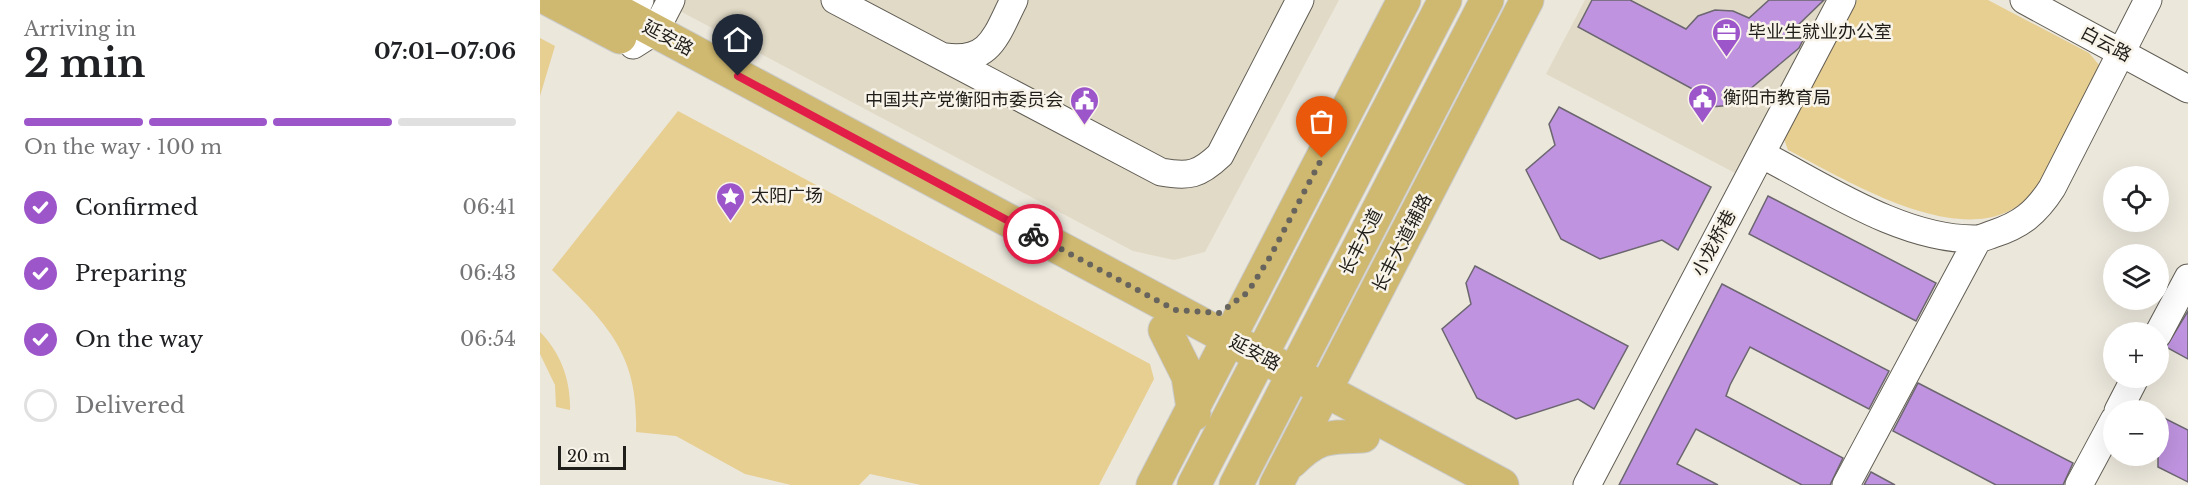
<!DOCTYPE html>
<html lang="en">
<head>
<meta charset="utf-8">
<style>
  body { margin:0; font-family:"Libre Baskerville","Noto Sans SC",serif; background:#f2f2f2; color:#202124; height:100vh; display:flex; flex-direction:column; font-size:22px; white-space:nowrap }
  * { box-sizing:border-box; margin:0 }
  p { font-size:20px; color:#757577 }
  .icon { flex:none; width:33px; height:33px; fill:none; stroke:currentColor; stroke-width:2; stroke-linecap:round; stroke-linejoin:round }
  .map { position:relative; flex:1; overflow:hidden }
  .panel { display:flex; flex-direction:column; background:#fff; width:540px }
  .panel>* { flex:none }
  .controls { position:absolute; left:1563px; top:166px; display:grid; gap:12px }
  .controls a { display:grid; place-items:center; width:66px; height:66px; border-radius:50%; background:#fff; box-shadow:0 6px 24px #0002; font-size:30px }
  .scale { position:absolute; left:18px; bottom:15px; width:68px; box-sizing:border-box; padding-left:6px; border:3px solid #201e1a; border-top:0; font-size:16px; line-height:21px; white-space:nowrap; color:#201e1a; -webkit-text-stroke:4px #f9f4e9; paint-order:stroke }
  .pin { position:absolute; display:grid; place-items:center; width:51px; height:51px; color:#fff; margin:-62px -26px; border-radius:50% 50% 50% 0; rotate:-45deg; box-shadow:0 0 6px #0007 }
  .pin .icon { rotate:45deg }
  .courier { position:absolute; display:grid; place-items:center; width:60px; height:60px; margin:-30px; border:4px solid #e11d48; border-radius:50%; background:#fff; color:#222; box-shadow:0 2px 8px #0007 }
  .headline em { font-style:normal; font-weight:700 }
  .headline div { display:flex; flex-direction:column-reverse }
  .headline { display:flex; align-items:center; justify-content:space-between; height:102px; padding:0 24px }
  h1 { font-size:39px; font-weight:700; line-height:45px }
  .bar { display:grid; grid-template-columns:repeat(4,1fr); gap:9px 6px; align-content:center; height:72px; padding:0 24px }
  .bar i { height:8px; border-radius:4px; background:#e0e0e0 }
  .bar .active { background:#9d56ca }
  .bar p { grid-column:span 4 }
  ol { padding:0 24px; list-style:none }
  li { display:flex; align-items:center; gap:18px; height:66px }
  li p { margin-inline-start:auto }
  li .icon { padding:6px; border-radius:50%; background:#9d56ca; color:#fff; stroke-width:4 }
  li:last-child { color:#757577 }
  li i { width:33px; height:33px; border:3px solid #e0e0e0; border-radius:50% }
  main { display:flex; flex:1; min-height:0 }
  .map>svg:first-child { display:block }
</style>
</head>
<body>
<main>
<section class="panel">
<div class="headline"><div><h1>2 min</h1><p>Arriving in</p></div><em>07:01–07:06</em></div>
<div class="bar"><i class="active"></i><i class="active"></i><i class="active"></i><i></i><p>On the way · 100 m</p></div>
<ol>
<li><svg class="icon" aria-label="check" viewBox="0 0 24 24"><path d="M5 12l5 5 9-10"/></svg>Confirmed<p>06:41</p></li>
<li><svg class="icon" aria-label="check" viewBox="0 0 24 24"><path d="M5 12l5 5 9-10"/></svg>Preparing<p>06:43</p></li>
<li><svg class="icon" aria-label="check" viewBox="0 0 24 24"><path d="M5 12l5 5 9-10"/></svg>On the way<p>06:54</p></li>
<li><i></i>Delivered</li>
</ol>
</section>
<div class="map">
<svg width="1648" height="485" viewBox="0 0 1648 485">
  <rect width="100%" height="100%" fill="#ebe7db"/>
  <!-- built -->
  <path fill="#e1dac7" d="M119 0H799L665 252 634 260 593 251Z
    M1045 0H1287L1197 174 1006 74Z"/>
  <!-- green -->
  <path fill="#e7ce91" d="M1317 0H1448L1549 53 1560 66C1545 94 1531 122 1516 151 1509 165 1502 182 1491 194 1433 260 1307 180 1248 150L1244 139Z
    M0 38 15 46 0 96Z
    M138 111 610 364 614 379 559 485H381L330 474 319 485H251L205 474 136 436 96 432C99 352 65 322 12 270Z
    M0 332C21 353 31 381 30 410L16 407 15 385 0 354Z"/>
  <!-- building -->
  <path fill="#bf93df" stroke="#6b666f" stroke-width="1.5" d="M1052 0H1090L1146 29 1158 16 1175 10 1193 11 1209 18 1229 0H1284L1254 29 1264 38 1259 48 1203 95 1204 104 1171 107V99L1038 27Z
    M1019 107 1171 187 1138 250 1122 240 1060 259 1021 239 986 170 1015 145 1009 124Z
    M1228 196 1396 283 1376 321 1209 234Z
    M935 266 1088 346 1054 409 1038 399 976 419 937 398 902 329 931 304 926 283Z
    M1182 284 1349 371 1329 409 1210 347 1190 385 1186 396 1303 458 1290 485H1262L1156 429 1137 464 1178 485H1079Z
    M1648 311V359L1626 347Z
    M1378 383 1533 463 1523 485H1456L1353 431Z
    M1618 415 1648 430V482L1618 467Z
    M1331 472 1355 485H1324Z"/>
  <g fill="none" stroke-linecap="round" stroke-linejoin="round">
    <defs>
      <path id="minor" d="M100 0 91 18 93 45 115 31 131 0
        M295 0 621 172C649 177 659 175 680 155L760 0
        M1484 0 1648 89
        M405 57C451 63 456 35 474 0
        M1221 154C1285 187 1362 240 1436 239 1441 239 1447 236 1453 234 1481 225 1496 213 1512 188L1608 0
        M1618 334 1648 278
        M1578 411 1595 378
        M1047 485 1302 0
        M1306 485 1438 239
        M1539 485 1574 420"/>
      <path id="major" d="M10 0 80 37
        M57 0 962 485
        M625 330 648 376 654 414
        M751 462C777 436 787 437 823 436
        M613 485 864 0
        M654 485 905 0
        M696 485 947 0
        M736 485 987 0"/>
    </defs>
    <!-- minor casing -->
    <use href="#minor" stroke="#615d54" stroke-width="29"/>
    <!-- major casing -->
    <use href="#major" stroke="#c9c9c8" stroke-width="35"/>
    <!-- minor -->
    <use href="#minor" stroke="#fff" stroke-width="27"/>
    <!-- major -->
    <use href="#major" stroke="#cfb86f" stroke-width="33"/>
  </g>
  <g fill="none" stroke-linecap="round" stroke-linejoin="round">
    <!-- done -->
    <path stroke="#67645e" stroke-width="6" stroke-dasharray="0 10.8" d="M493 234 635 310 680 313 708 292 730 257 782 158"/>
    <!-- route -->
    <path stroke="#e11d48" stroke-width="8" d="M198 76 493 234"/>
  </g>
  <!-- icons -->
  <defs>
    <symbol id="office-pin" viewBox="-11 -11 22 30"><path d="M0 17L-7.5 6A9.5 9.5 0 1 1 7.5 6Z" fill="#9d56ca" stroke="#f9f4e9"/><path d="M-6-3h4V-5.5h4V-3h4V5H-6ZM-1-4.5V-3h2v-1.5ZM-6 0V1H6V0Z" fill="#fff"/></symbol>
    <symbol id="civic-pin" viewBox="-11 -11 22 30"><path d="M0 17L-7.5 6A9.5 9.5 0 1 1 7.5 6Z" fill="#9d56ca" stroke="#f9f4e9"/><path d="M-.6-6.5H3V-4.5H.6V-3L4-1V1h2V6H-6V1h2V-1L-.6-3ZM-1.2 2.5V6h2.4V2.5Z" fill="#fff"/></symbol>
    <symbol id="sight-pin" viewBox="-11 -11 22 30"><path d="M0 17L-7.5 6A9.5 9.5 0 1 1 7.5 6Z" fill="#9d56ca" stroke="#f9f4e9"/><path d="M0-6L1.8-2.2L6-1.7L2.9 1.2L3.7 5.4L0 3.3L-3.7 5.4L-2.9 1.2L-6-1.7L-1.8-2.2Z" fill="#fff"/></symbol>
  </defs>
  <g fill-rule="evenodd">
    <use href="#office-pin" x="1170" y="16" width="33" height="45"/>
    <use href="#civic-pin" x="1146" y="82" width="33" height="45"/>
    <use href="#civic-pin" x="528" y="84" width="33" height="45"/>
    <use href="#sight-pin" x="174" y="180" width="33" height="45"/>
  </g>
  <g text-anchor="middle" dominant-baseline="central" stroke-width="5" stroke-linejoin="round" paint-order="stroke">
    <!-- poi labels -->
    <g font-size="18" fill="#201e1a" stroke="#f9f4e9" text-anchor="start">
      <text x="1208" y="32">毕业生就业办公室</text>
      <text x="1183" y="98">衡阳市教育局</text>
      <text x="523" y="100" text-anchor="end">中国共产党衡阳市委员会</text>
      <text x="211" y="196">太阳广场</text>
    </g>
    <!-- street labels -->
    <g font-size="18" fill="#201e1a" stroke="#f9f4e9">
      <text transform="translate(128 38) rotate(28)">延安路</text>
      <text transform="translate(1566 44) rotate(28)">白云路</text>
      <text transform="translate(821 242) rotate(-63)">长丰大道</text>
      <text transform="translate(862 243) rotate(-63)">长丰大道辅路</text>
      <text transform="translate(1174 243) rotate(-62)">小龙桥巷</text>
      <text transform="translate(715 353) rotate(28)">延安路</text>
    </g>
  </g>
</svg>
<div class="controls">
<a><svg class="icon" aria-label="locate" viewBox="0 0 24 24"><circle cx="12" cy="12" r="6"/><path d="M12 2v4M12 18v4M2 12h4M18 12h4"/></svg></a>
<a><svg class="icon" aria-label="layers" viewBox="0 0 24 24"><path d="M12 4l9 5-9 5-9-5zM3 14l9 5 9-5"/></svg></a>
<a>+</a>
<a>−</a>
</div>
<div class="scale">20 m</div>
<div class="pin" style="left:782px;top:158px;background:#ea580c"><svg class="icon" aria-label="bag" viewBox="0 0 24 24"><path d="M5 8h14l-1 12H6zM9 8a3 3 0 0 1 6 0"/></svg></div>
<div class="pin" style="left:198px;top:76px;background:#1f2937"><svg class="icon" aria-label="home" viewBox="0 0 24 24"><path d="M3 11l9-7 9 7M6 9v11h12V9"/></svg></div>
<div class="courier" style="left:493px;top:234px"><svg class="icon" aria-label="bike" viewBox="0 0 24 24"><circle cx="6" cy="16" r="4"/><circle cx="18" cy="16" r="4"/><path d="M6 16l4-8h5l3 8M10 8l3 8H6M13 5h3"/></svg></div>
</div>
</main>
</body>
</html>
